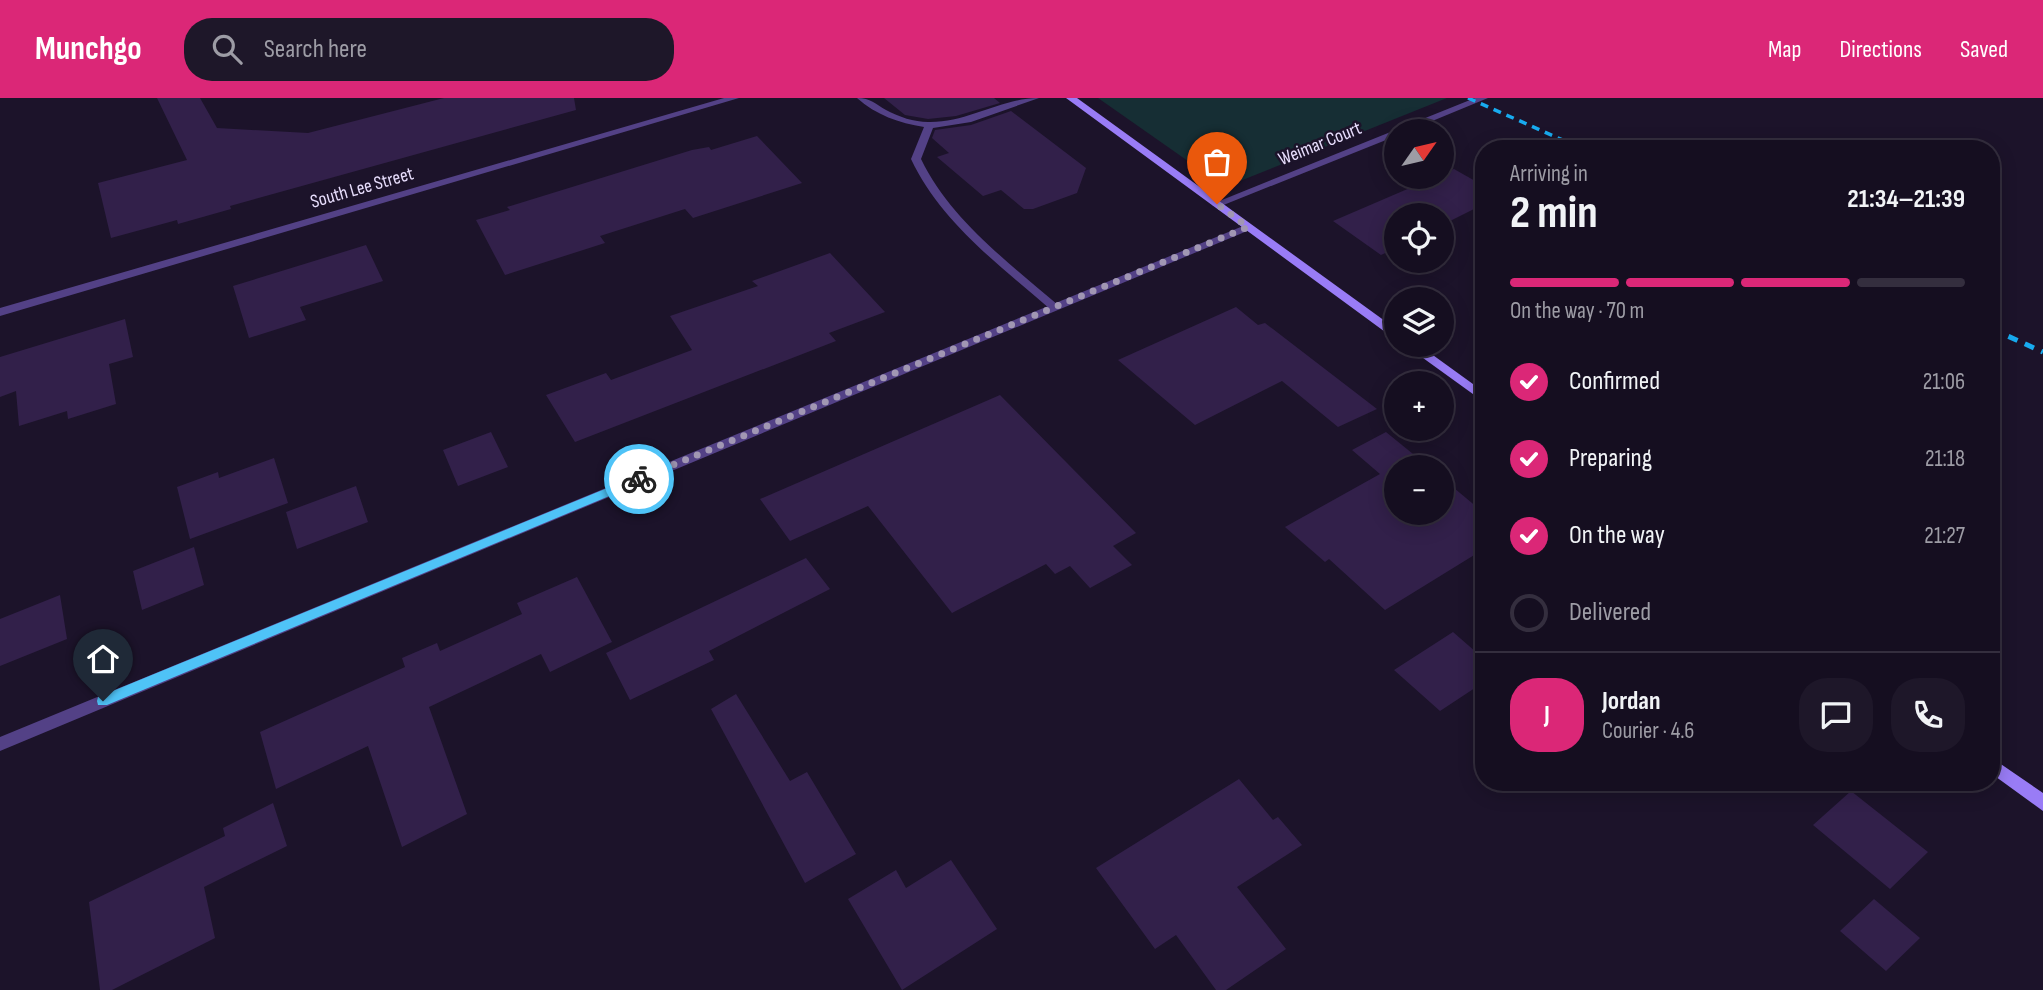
<!DOCTYPE html>
<html lang="en">
<head>
<meta charset="utf-8">
<style>
  body { margin:0; font-family:"Sofia Sans Condensed",sans-serif; background:#1e1729; color:#f1f3f6; height:100vh; display:flex; flex-direction:column; font-size:26px; white-space:nowrap }
  * { box-sizing:border-box; margin:0 }
  p { font-size:23px; color:#9d9ca5 }
  .icon { flex:none; width:38px; height:38px; fill:none; stroke:currentColor; stroke-width:2; stroke-linecap:round; stroke-linejoin:round }
  .map { position:relative; flex:1; overflow:hidden }
  .drawer { position:absolute; left:1475px; top:42px; width:525px; height:651px; display:flex; flex-direction:column; background:#150e20; border-radius:28px; box-shadow:0 4px 18px #0003,0 0 0 2px #342e3e }
  .drawer>* { flex:none }
  .needle { width:46px; rotate:56deg }
  .controls { position:absolute; left:1384px; top:21px; display:grid; gap:14px }
  .controls a { display:grid; place-items:center; width:70px; height:70px; border-radius:50%; background:#150e20; box-shadow:0 4px 18px #0003,0 0 0 2px #342e3e; font-size:35px }
  .pin { position:absolute; display:grid; place-items:center; width:60px; height:60px; color:#fff; margin:-72px -30px; border-radius:50% 50% 50% 0; rotate:-45deg; box-shadow:0 0 7px #0007 }
  .pin .icon { rotate:45deg }
  .courier { position:absolute; display:grid; place-items:center; width:70px; height:70px; margin:-35px; border:5px solid #4fc3f7; border-radius:50%; background:#fff; color:#222; box-shadow:0 2px 9px #0007 }
  .overview em { font-style:normal; font-weight:700 }
  .overview div { display:flex; flex-direction:column-reverse }
  .overview { display:flex; align-items:center; justify-content:space-between; height:119px; padding:0 35px }
  h1 { font-size:46px; font-weight:700; line-height:52px }
  .bar { display:grid; grid-template-columns:repeat(4,1fr); gap:10px 7px; align-content:center; height:84px; padding:0 35px }
  .bar i { height:9px; border-radius:5px; background:#342e3e }
  .bar .current { background:#db2777 }
  .bar p { grid-column:span 4 }
  .line { display:flex; align-items:center; gap:18px; padding:0 35px; border-top:2px solid #342e3e }
  .line div { flex:1 }
  .round { display:grid; place-items:center; flex:none; width:74px; height:74px; border-radius:28px; background:#1e1729 }
  ol { padding:0 35px; list-style:none }
  li { display:flex; align-items:center; gap:21px; height:77px }
  li p { margin-inline-start:auto }
  li .icon { padding:7px; border-radius:50%; background:#db2777; color:#fff; stroke-width:4 }
  li:last-child { color:#9d9ca5 }
  li i { width:38px; height:38px; border:4px solid #342e3e; border-radius:50% }
  header { display:flex; align-items:center; gap:42px; box-sizing:border-box; height:98px; padding:0 35px; background:#db2777; color:#fff }
  header strong { font-size:33px }
  nav { display:flex; gap:38px; margin-inline-start:auto; font-size:24px }
  .search { width:490px; height:63px; background:#1e1729; display:flex; align-items:center; gap:18px; box-sizing:border-box; padding:0 24px; border-radius:28px; color:#9d9ca5; font-size:26px }
  .map>svg:first-child { display:block }
</style>
</head>
<body>
<header>
<strong>Munchgo</strong>
<div class="search"><svg class="icon" aria-label="search" viewBox="0 0 24 24"><circle cx="10" cy="10" r="6"/><path d="M15 15l6 6"/></svg>Search here</div>
<nav><a>Map</a><a>Directions</a><a>Saved</a></nav>
</header>
<div class="map">
<svg width="2043" height="892" viewBox="0 0 2043 892">
  <rect width="100%" height="100%" fill="#1c132a"/>
  <!-- green -->
  <path fill="#162e34" d="M1098 0H1447L1225 89Z"/>
  <!-- building -->
  <path fill="#32204a" d="M157 0H200L217 30 308 35 444 0H574L576 12 230 108 231 111 178 126 177 122 111 140 98 85 187 62Z
    M884 0H994L1000 5 956 18 928 21 905 17Z
    M1011 13 1086 70 1077 95 1033 111H1024L1001 92 983 98 937 59 949 55 932 40 935 32 971 27Z
    M757 38 802 85 693 120 685 111 600 138 605 145 505 177 476 122 510 112 507 109 692 52 709 49 711 52Z
    M1454 71 1484 88V106L1442 127V117H1396V150L1381 157 1333 123Z
    M366 147 383 183 300 209 306 222 249 240 233 188Z
    M830 155 885 214 829 235 836 243 575 344 546 297 606 275 611 282 692 252 670 218 758 188 752 183Z
    M1236 209 1258 227 1265 225 1377 311 1338 329 1282 283 1195 327 1118 262Z
    M125 221 133 259 109 266 116 306 68 321 67 313 19 328 16 293 0 299V259Z
    M1000 297 1136 435 1113 448 1132 467 1090 490 1070 468 1055 476 1046 466 952 515 868 408 790 443 760 401Z
    M491 334 508 369 458 388 443 352Z
    M1386 334 1429 369H1396V415H1442V380L1484 415V451L1385 512 1329 461 1325 464 1285 429 1380 376 1352 352Z
    M274 360 288 405 190 441 177 389 218 374 219 380Z
    M356 388 368 424 297 451 286 414Z
    M194 449 204 487 142 512 133 473Z
    M806 460 830 491 709 553 714 562 630 602 606 555Z
    M577 479 612 544 550 574 541 556 429 609 467 716 402 749 368 648 276 691 260 634 405 569 402 560 437 545 440 553 522 516 517 505Z
    M60 497 67 541 0 568V521Z
    M1453 534 1484 561V584L1440 613 1394 572Z
    M736 596 790 683 807 674 856 756 805 785 711 611Z
    M1239 681 1273 722 1278 719 1302 747 1237 789 1286 851 1226 892H1216L1176 837 1155 851 1096 770Z
    M1851 693 1928 754 1890 791 1813 727Z
    M273 705 287 748 204 789 215 840 112 892H100L89 804 225 738 223 730Z
    M951 762 997 831 902 892 848 801 896 772 906 790Z
    M1874 801 1920 840 1886 873 1840 833Z"/>
  <g fill="none" stroke-linecap="round" stroke-linejoin="round">
    <!-- lane -->
    <path fill="#534186" fill-rule="evenodd" d="M857 0C871 0 875 6 886 12 899 19 914 24 928 24 968 25 1001 0 1039 0L971 24 933 30 921 61C950 121 1008 164 1058 207V211H1050C999 167 940 123 911 61L924 29C899 25 876 17 857 0Z"/>
    <!-- street -->
    <path fill="#534186" fill-rule="evenodd" d="M724 0H739L0 218V210Z
      M1475 0H1488L1408 33H1396V38L1221 108H1213L1212 106Z
      M1248 126 1253 129 1252 131 0 653V639Z"/>
    <!-- secondary -->
    <path fill="#997cf6" fill-rule="evenodd" d="M1066 0H1077L1396 231V240L1392 239Z
      M1405 247H1419L1484 294V304Z
      M1992 660 2043 695V713L1992 676Z"/>
    <!-- rail-far1 -->
    <path stroke="#18abef" stroke-width="3.5" stroke-dasharray="8 6" stroke-linecap="butt" d="M1468 0 1583 51"/>
    <!-- rail -->
    <path stroke="#18abef" stroke-width="5" stroke-dasharray="10 8" stroke-linecap="butt" d="M1992 231 2043 254"/>
  </g>
  <!-- route -->
  <path fill="#4fc3f7" d="M639 377 645 381 643 384 107 607H98L97 603 98 599Z"/>
  <g fill="none" stroke-linecap="round" stroke-linejoin="round">
    <!-- done -->
    <path stroke="#a197b3" stroke-width="7" stroke-dasharray="0 12.6" d="M639 381 1248 129 1217 106"/>
  </g>
  <g text-anchor="middle" dominant-baseline="central" stroke-width="5" stroke-linejoin="round" paint-order="stroke">
    <!-- far-street labels -->
    <g font-size="19" fill="#e8defd" stroke="#1c132a">
      <text transform="translate(1320 46) rotate(-22)">Weimar Court</text>
      <text transform="translate(362 90) rotate(-16)">South Lee Street</text>
    </g>
  </g>
</svg>
<div class="controls">
<a><svg class="needle" viewBox="-14 -14 28 28"><path d="M0-13l5 13h-10z" fill="#e53935"/><path d="M0 13l5-13h-10z" fill="#9d9ca5"/></svg></a>
<a><svg class="icon" aria-label="locate" viewBox="0 0 24 24"><circle cx="12" cy="12" r="6"/><path d="M12 2v4M12 18v4M2 12h4M18 12h4"/></svg></a>
<a><svg class="icon" aria-label="layers" viewBox="0 0 24 24"><path d="M12 4l9 5-9 5-9-5zM3 14l9 5 9-5"/></svg></a>
<a>+</a>
<a>−</a>
</div>
<div class="pin" style="left:1217px;top:106px;background:#ea580c"><svg class="icon" aria-label="bag" viewBox="0 0 24 24"><path d="M5 8h14l-1 12H6zM9 8a3 3 0 0 1 6 0"/></svg></div>
<div class="pin" style="left:103px;top:603px;background:#1f2937"><svg class="icon" aria-label="home" viewBox="0 0 24 24"><path d="M3 11l9-7 9 7M6 9v11h12V9"/></svg></div>
<div class="courier" style="left:639px;top:381px"><svg class="icon" aria-label="bike" viewBox="0 0 24 24"><circle cx="6" cy="16" r="4"/><circle cx="18" cy="16" r="4"/><path d="M6 16l4-8h5l3 8M10 8l3 8H6M13 5h3"/></svg></div>
<section class="drawer">
<div class="overview"><div><h1>2 min</h1><p>Arriving in</p></div><em>21:34–21:39</em></div>
<div class="bar"><i class="current"></i><i class="current"></i><i class="current"></i><i></i><p>On the way · 70 m</p></div>
<ol>
<li><svg class="icon" aria-label="check" viewBox="0 0 24 24"><path d="M5 12l5 5 9-10"/></svg>Confirmed<p>21:06</p></li>
<li><svg class="icon" aria-label="check" viewBox="0 0 24 24"><path d="M5 12l5 5 9-10"/></svg>Preparing<p>21:18</p></li>
<li><svg class="icon" aria-label="check" viewBox="0 0 24 24"><path d="M5 12l5 5 9-10"/></svg>On the way<p>21:27</p></li>
<li><i></i>Delivered</li>
</ol>
<div class="line" style="height:126px"><b class="round" style="background:#db2777;color:#fff">J</b><div><b>Jordan</b><p>Courier · 4.6</p></div><a class="round"><svg class="icon" aria-label="chat" viewBox="0 0 24 24"><path d="M4 5h16v11H9l-5 4z"/></svg></a><a class="round"><svg class="icon" aria-label="phone" viewBox="0 0 24 24"><path d="M5 4h4l2 5-3 2q2 4 5 5l2-3 5 2v4C11 20 4 13 5 4z"/></svg></a></div>
</section>
</div>
</body>
</html>
